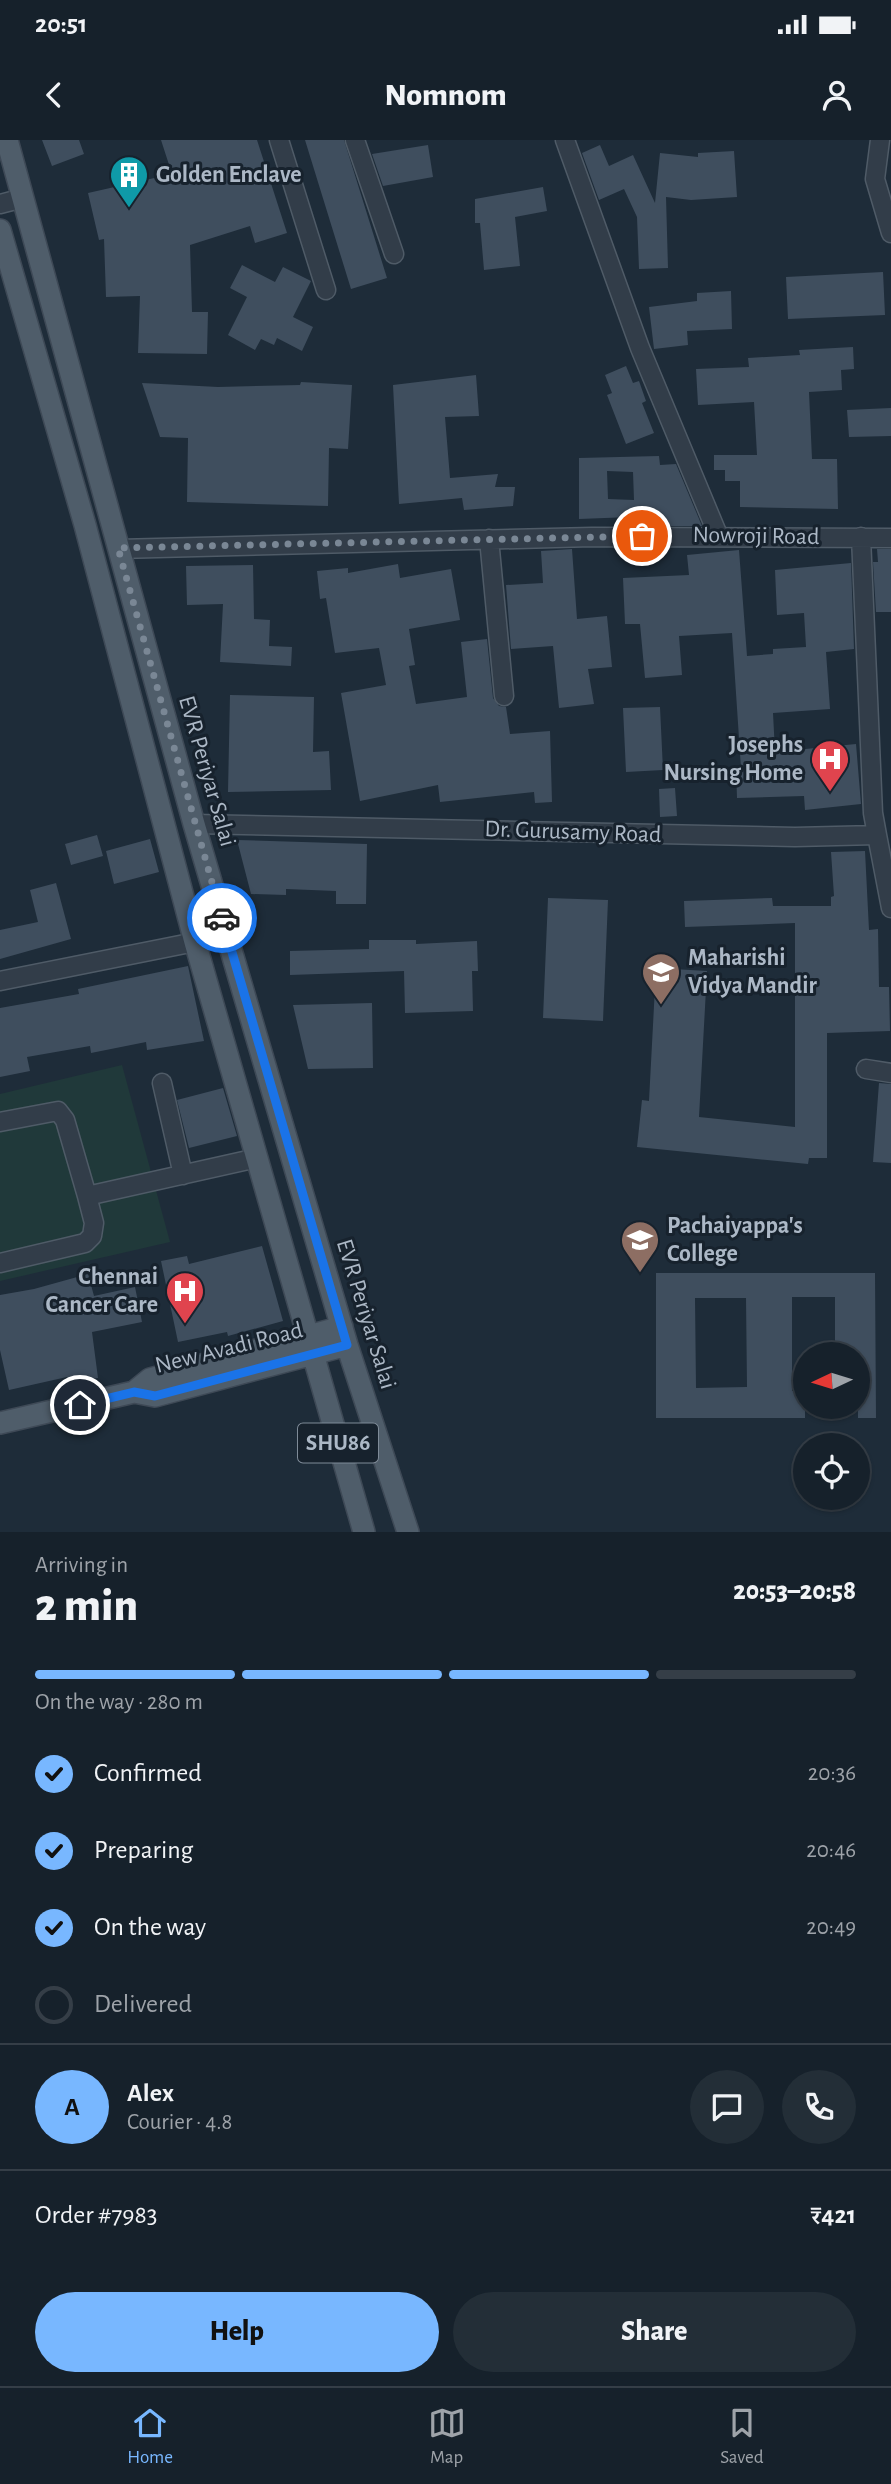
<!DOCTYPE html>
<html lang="en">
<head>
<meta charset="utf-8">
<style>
  body { margin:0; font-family:"Alegreya Sans",sans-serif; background:#232e37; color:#f1f3f6; height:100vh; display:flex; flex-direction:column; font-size:26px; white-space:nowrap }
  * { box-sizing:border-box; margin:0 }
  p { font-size:23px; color:#9ea3a9 }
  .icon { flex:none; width:38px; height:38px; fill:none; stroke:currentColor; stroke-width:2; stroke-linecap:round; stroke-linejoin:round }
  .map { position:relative; height:1392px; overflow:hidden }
  .details { display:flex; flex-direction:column; background:#16212b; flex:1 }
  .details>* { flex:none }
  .needle { width:46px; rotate:266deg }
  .fabs { position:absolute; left:793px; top:1202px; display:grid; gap:14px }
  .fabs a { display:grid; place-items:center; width:77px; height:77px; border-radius:50%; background:#16212b; box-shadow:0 2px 5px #0004,0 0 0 2px #353e47; font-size:35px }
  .pin { position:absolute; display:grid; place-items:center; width:60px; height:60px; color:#fff; margin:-30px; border:4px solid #fff; border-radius:50%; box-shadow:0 2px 7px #0007 }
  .courier { position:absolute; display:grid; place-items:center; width:70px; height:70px; margin:-35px; border:5px solid #1a73e8; border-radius:50%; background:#fff; color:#222; box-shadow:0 2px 9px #0007 }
  .summary em { font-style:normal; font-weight:800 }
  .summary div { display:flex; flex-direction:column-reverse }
  .summary { display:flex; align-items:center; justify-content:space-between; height:119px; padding:0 35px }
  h1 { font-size:46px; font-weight:800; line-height:52px }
  .bar { display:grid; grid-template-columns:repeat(4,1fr); gap:10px 7px; align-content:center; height:84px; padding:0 35px }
  .bar i { height:9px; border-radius:5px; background:#353e47 }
  .bar .current { background:#78b7ff }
  .bar p { grid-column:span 4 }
  .line { display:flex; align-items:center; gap:18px; padding:0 35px; border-top:2px solid #353e47 }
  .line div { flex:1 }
  .round { display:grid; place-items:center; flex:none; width:74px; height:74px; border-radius:37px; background:#232e37 }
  ol { padding:0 35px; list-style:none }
  li { display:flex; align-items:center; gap:21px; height:77px }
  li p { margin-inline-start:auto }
  li .icon { padding:7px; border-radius:50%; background:#78b7ff; color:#111; stroke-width:4 }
  li:last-child { color:#9ea3a9 }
  li i { width:38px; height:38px; border:4px solid #353e47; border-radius:50% }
  .primary-button { display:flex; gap:14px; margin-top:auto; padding:14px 35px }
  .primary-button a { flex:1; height:80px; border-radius:42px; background:#78b7ff; color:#111; font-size:28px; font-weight:800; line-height:80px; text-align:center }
  .primary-button a+a { background:#232e37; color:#f1f3f6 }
  .status { display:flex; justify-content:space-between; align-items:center; height:49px; padding:0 35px; background:#16212b; direction:ltr }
  .status svg { height:19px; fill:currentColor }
  header { display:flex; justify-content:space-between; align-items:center; height:91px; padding:0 35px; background:#16212b; font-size:32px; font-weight:800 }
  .tabs { display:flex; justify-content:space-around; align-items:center; height:98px; border-top:2px solid #353e47; background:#16212b; font-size:19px; color:#9ea3a9 }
  .tabs a { display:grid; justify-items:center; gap:4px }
  .tabs .current { color:#78b7ff }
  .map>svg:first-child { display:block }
</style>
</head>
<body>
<div class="status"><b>20:51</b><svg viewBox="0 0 49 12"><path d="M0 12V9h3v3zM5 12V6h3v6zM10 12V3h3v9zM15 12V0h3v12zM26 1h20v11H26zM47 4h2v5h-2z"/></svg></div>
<header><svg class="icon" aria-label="back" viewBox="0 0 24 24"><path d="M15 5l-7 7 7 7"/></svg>Nomnom<svg class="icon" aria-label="person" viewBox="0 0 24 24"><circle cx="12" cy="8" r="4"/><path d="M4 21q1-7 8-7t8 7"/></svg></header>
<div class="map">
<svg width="891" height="1392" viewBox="0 0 891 1392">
  <rect width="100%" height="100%" fill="#1e2c39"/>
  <!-- green -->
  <path fill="#20393a" d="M122 925 170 1102 0 1141V954Z"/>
  <!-- building -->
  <path fill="#3f4e5e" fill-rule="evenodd" d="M42 0H79L84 14 52 26Z
    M161 0H257L287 93 255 103 250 86 190 105 192 172H208L207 214 138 213 140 156 106 157 104 99 99 100 88 53 172 34Z
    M305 0H344L387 138 351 149Z
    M428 5 433 37 383 46 372 14Z
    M600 5 609 26 633 15 655 63 660 13 698 17V13L734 11 737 57 691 60 666 57 668 128 639 129 637 77 624 49 599 60 582 13Z
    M543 47 547 71 515 77 520 126 484 130 480 83H475V59Z
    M242 125 275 142 283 127 311 141 293 177 313 187 302 211 277 198 274 205 261 199 255 210 228 195 247 157 230 148Z
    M883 132 885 175 788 179 786 137Z
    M731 151 732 189 687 191 688 205 654 209 649 167 697 161V153Z
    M853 207 854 229 841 230 842 250 809 252 812 319H837L838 369 740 367V341H725V330H714V315H757L754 262 698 265 696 229 749 227 748 218 800 215 799 210Z
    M626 226 633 243 639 241 646 261 642 263 654 293 626 304 607 255 612 253 605 235Z
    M476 235 479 276 445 277 450 338 498 334 495 347H515L513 366 464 370 462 358 399 364 393 245Z
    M301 242 352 245 348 309 329 308 328 366 187 362 188 298 160 297 142 243 218 247 300 245Z
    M891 268V296L849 297 847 270Z
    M659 316 660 325 676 324 702 386H632L631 377 579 379V318ZM607 331 633 332 634 360 608 359Z
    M572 409 577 479 607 476 612 527 588 529 594 564 559 568 553 506 511 509 506 445 543 443 541 411Z
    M877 409H891V472H876L873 422H878Z
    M739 410 747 516 773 514V509L806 507 804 473 777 475 775 430 851 423 854 509 826 512 830 569 773 573 775 612 856 604 861 664 805 670 804 656 737 658 736 628H741L732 493 679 496 682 535 645 538 640 484H625L623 438 689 435 687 415Z
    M398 424 400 438 451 429 460 480 409 489 415 525 409 526 416 564 467 557 461 502 487 499 493 558 499 566 506 567 510 594 550 591 552 662 535 663 534 652 440 662 438 645 360 661 341 553 386 545 379 508 335 513 326 458 320 459 317 431 348 428V433Z
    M253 425 254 479 270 480 269 506 292 507 291 526 220 522 223 464 187 465 186 426Z
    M230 555 314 557 313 612 329 611 331 650 228 652Z
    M660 567 663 630 626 632 623 568Z
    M675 648 677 676 660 677 659 649Z
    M97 695 103 716 71 725 65 704Z
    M150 699 159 732 114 744 106 711Z
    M237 700 367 704 366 764H336V751L286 749V755L251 754Z
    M865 711 869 790 878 789 879 847H889L890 891 827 893V1018H809L808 1024 637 1007 642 960 649 961 656 828 707 831 699 977 795 987V783L685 787 684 761 772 758 773 766H831V757L834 756 831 712Z
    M56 743 71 799 0 819V790L38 782 30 750Z
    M548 758 608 760 603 881 543 878Z
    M369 800H416V804L477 801 478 831H472L473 871 405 873 404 831 290 835V811L369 809Z
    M188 826 204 901 147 910 146 902 91 913 90 906 27 917 30 931 0 937V868L79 854 78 849Z
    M372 863 373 928 308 929 293 865Z
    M879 943 891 944V1023L873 1022Z
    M223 948 237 996 189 1008 177 960Z
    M262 1106 283 1181 228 1196 227 1192 178 1202 161 1121 187 1116 189 1124Z
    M656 1133H875L876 1278H858V1214H835V1157H792V1251H805V1278H656ZM695 1158H746L747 1247 696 1248Z
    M88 1134 94 1156 135 1147 142 1182 92 1192 98 1238 68 1242 67 1237 9 1250 0 1210V1155L34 1149Z"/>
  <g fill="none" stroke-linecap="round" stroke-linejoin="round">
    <defs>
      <path id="minor" d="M279 0 326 150
        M355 0 394 114
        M565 0 640 208 718 395
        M880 0 875 39 891 93
        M0 64 23 58
        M861 397 873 673 877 695
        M489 399 504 556
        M118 409 592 397 891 398
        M194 684 795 697 877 695 891 768
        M0 841 195 802
        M866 929 891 933
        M162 943 183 1035
        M0 982 58 971 65 980 87 1056 257 1018
        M0 1123 85 1103 92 1096 94 1083 87 1056"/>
      <path id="major" d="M7 0 194 684 347 1205 408 1392
        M0 90 85 385 195 802 364 1392
        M134 1252 150 1239 342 1187
        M0 1283 134 1252 155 1256 347 1205"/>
    </defs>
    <!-- minor casing -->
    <use href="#minor" stroke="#4f5b67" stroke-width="21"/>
    <!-- major casing -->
    <use href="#major" stroke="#3e4956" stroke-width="24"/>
    <!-- minor -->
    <use href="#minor" stroke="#323d49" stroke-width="18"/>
    <!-- major -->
    <use href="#major" stroke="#4f5d6a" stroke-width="21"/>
  </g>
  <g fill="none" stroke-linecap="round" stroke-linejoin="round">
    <!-- done -->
    <path stroke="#7a8795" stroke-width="7" stroke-dasharray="0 12.6" d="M222 778 118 408 642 396"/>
    <!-- route -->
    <path stroke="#1a73e8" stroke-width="9" d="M80 1265 134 1252 155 1256 347 1205 222 778"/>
  </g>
  <!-- icons -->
  <defs>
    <symbol id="building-pin" viewBox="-11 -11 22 30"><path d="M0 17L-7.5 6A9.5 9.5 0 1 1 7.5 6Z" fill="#0f9aa8" stroke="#17222d"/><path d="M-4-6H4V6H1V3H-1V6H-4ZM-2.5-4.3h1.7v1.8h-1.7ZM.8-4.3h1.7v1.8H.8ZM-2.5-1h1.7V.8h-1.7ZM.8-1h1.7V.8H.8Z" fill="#fff"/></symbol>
    <symbol id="hospital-pin" viewBox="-11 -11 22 30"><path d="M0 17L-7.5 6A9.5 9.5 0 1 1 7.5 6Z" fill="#e0444e" stroke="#17222d"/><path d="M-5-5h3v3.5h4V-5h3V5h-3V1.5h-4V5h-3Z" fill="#fff"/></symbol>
    <symbol id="school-pin" viewBox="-11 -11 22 30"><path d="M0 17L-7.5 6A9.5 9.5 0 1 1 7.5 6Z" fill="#8d6e63" stroke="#17222d"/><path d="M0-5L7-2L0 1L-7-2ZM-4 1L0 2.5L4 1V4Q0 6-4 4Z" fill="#fff"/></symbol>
    <symbol id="university-pin" viewBox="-11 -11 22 30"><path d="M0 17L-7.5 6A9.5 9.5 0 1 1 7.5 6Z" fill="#8d6e63" stroke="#17222d"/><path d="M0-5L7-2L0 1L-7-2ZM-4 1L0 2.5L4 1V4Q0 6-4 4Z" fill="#fff"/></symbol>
  </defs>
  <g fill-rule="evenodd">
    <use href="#building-pin" x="107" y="13" width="44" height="60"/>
    <use href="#hospital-pin" x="808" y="597" width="44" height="60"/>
    <use href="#school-pin" x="639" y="810" width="44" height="60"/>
    <use href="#university-pin" x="618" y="1078" width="44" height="60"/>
    <use href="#hospital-pin" x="163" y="1129" width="44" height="60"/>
  </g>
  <g text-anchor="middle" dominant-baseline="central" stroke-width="6" stroke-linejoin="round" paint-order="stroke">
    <!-- shield labels -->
    <rect fill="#17222d" stroke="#7f8b98" stroke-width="2" x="298" y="1283.5" width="80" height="39" rx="5"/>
    <g font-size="23" font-weight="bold" fill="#acb8c6">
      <text x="338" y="1303">SHU86</text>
    </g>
    <!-- poi labels -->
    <g font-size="24" font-weight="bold" fill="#acb8c6" stroke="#17222d" text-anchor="start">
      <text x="156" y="35">Golden Enclave</text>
      <text x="803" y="605" text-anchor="end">Josephs<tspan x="803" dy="28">Nursing Home</tspan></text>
      <text x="688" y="818">Maharishi<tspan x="688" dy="28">Vidya Mandir</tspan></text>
      <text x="667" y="1086">Pachaiyappa's<tspan x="667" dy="28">College</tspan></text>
      <text x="158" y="1137" text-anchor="end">Chennai<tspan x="158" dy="28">Cancer Care</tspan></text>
    </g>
    <!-- street labels -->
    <g font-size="24" fill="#acb8c6" stroke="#17222d">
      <text transform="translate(756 396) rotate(1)">Nowroji Road</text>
      <text transform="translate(207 631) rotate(74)">EVR Periyar Salai</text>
      <text transform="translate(573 692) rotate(2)">Dr. Gurusamy Road</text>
      <text transform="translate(366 1174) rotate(73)">EVR Periyar Salai</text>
      <text transform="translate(229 1208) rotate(-14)">New Avadi Road</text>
    </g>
  </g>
</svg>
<div class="fabs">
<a><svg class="needle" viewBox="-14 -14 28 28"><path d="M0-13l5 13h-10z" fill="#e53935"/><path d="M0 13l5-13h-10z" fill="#9ea3a9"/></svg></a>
<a><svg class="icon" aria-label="locate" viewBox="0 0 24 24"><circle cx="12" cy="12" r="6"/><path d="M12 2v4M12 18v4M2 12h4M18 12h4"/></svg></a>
</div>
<div class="pin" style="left:642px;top:396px;background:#ea580c"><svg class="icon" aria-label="bag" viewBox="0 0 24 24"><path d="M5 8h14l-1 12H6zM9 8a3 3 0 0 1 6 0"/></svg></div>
<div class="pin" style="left:80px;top:1265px;background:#1f2937"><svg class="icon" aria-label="home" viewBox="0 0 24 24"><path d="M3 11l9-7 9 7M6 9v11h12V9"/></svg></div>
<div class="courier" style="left:222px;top:778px"><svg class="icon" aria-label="car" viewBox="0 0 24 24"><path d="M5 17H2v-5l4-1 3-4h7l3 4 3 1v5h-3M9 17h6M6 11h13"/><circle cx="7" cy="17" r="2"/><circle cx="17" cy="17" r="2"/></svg></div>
</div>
<section class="details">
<div class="summary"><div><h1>2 min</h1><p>Arriving in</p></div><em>20:53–20:58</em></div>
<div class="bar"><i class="current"></i><i class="current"></i><i class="current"></i><i></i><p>On the way · 280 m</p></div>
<ol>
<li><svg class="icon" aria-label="check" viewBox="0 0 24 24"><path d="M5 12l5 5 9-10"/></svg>Confirmed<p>20:36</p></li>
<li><svg class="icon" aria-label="check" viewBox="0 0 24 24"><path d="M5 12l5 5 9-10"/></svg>Preparing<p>20:46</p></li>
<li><svg class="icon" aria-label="check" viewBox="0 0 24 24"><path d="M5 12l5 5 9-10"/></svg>On the way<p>20:49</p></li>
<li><i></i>Delivered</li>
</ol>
<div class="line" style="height:126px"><b class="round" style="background:#78b7ff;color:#111">A</b><div><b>Alex</b><p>Courier · 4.8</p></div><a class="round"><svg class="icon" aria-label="chat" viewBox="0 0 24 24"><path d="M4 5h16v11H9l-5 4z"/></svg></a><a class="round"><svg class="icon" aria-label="phone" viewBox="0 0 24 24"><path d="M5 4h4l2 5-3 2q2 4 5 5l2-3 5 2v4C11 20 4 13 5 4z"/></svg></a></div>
<div class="line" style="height:91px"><div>Order #7983</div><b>₹421</b></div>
<div class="primary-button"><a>Help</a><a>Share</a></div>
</section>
<nav class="tabs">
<a class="current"><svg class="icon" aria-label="home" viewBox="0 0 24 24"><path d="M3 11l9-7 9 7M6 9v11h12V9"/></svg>Home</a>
<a><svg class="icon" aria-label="map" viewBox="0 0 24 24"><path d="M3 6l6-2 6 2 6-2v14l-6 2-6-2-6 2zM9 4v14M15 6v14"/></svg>Map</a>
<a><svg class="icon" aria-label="saved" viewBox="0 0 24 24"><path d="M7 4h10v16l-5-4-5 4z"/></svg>Saved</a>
</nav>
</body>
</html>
